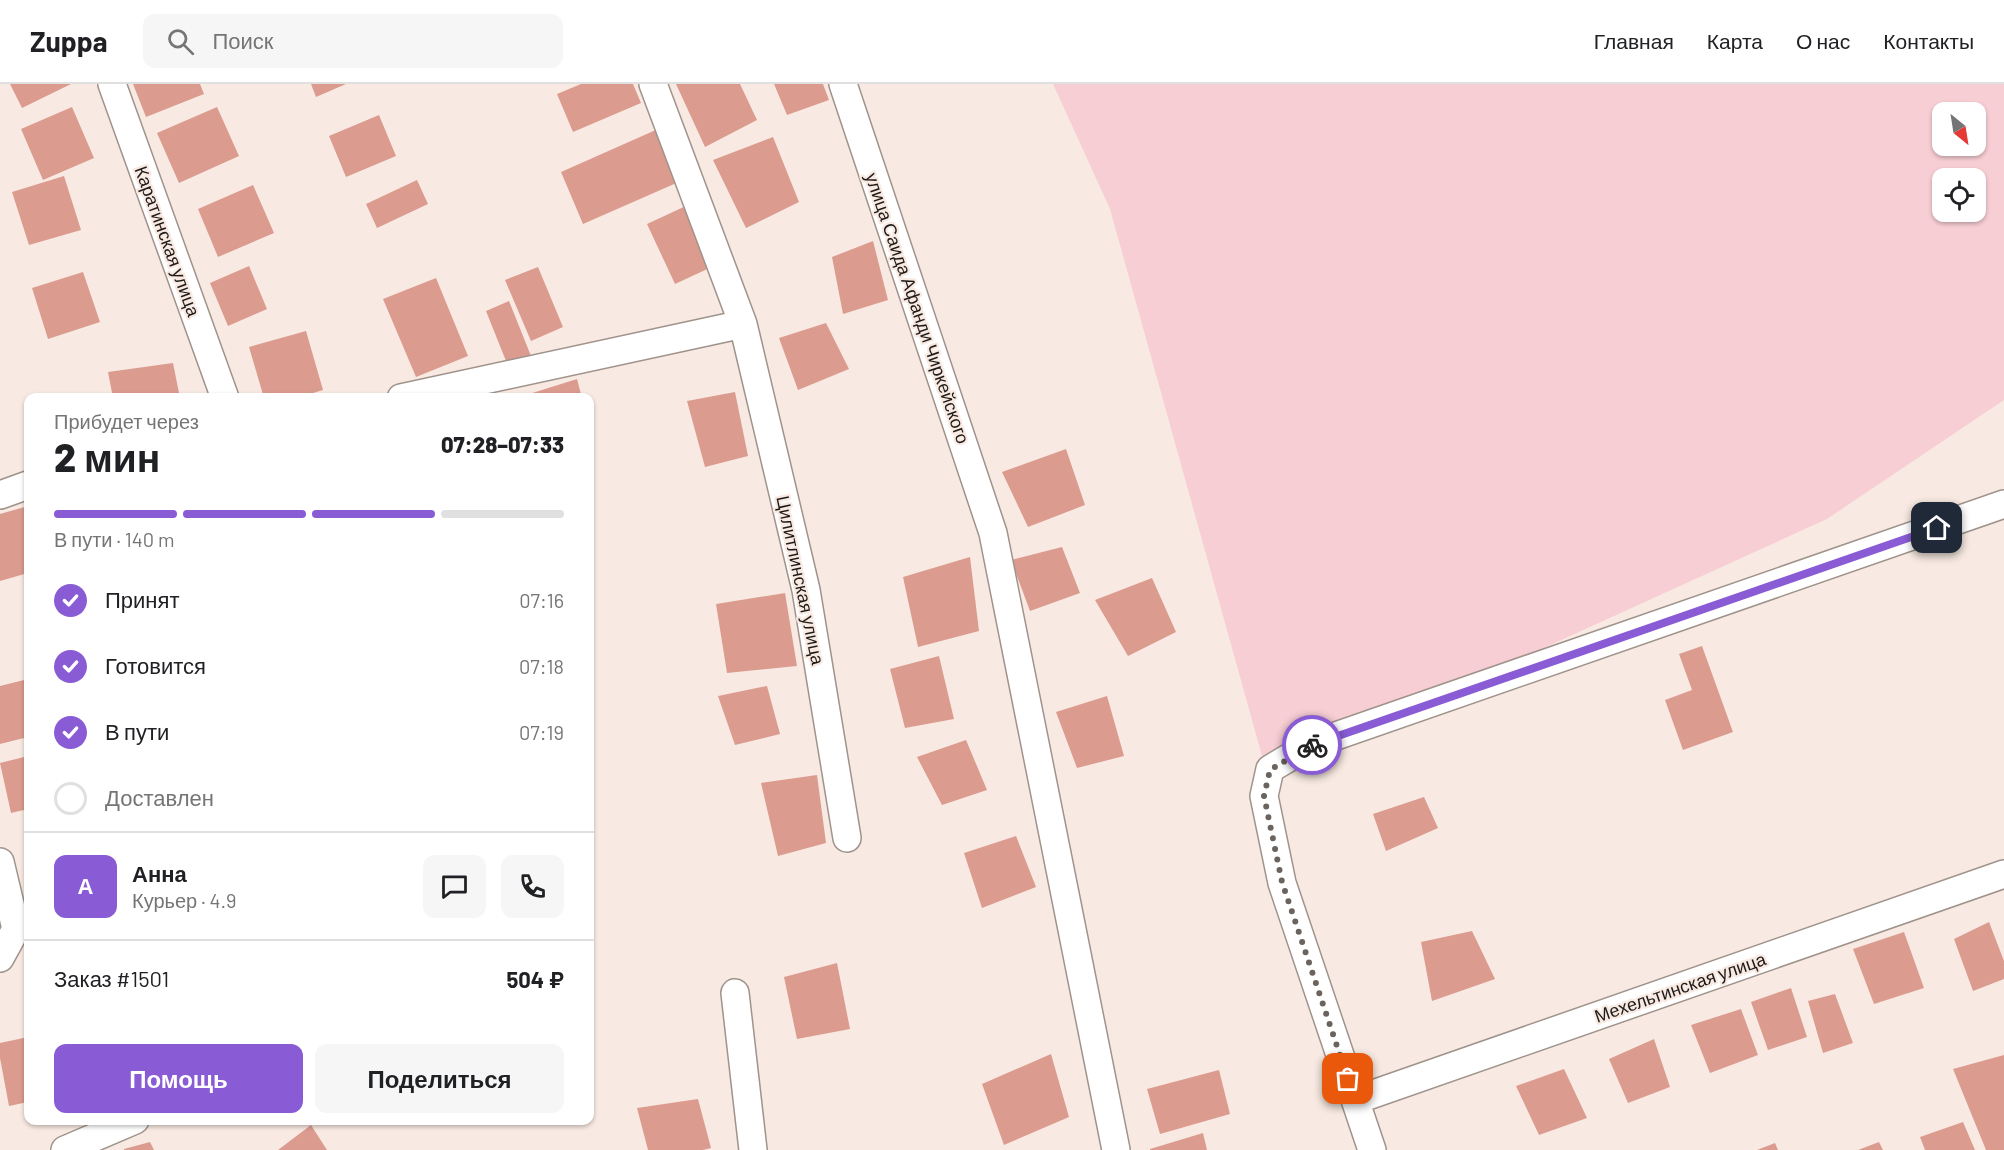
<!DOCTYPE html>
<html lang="ru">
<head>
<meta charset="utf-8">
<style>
  body { margin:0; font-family:Barlow,sans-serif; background:#f6f6f6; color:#202124; height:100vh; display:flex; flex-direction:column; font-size:22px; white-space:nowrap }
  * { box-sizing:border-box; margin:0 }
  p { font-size:20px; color:#757577 }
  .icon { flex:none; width:33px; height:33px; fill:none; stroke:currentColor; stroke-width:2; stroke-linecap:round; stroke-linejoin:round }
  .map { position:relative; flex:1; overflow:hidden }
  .drawer { position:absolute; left:24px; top:309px; width:570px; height:732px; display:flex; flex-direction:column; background:#fff; border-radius:12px; box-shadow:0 2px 4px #0004 }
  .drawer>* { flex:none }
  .needle { width:39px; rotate:150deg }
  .tools { position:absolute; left:1932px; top:18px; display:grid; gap:12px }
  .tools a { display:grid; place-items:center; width:54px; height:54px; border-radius:12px; background:#fff; box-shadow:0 2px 4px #0004; font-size:30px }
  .pin { position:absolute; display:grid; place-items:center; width:51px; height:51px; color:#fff; margin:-26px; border-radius:12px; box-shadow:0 3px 9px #0006 }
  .courier { position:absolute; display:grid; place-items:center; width:60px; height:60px; margin:-30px; border:4px solid #895bd5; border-radius:50%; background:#fff; color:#222; box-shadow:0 2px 8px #0007 }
  .overview em { font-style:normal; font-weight:800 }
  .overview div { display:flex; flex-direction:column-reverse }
  .overview { display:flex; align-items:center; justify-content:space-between; height:102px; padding:0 30px }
  h1 { font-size:39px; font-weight:800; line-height:45px }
  .bar { display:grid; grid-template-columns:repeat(4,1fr); gap:9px 6px; align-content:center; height:72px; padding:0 30px }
  .bar i { height:8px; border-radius:4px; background:#e0e0e0 }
  .bar .current { background:#895bd5 }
  .bar p { grid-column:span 4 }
  .line { display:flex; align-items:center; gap:15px; padding:0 30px; border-top:2px solid #e0e0e0 }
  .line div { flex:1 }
  .round { display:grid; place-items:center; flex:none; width:63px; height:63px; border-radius:12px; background:#f6f6f6 }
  ol { padding:0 30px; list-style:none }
  li { display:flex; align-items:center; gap:18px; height:66px }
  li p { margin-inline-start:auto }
  li .icon { padding:6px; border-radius:50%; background:#895bd5; color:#fff; stroke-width:4 }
  li:last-child { color:#757577 }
  li i { width:33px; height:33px; border:3px solid #e0e0e0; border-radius:50% }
  .primary-button { display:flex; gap:12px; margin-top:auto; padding:12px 30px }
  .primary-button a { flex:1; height:69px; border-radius:12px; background:#895bd5; color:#fff; font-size:24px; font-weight:800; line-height:69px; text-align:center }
  .primary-button a+a { background:#f6f6f6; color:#202124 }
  header { display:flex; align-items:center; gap:36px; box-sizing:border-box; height:84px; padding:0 30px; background:#fff; border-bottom:2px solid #e0e0e0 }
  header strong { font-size:28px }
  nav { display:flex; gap:33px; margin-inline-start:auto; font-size:21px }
  .search { width:420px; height:54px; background:#f6f6f6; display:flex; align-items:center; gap:15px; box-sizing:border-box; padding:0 21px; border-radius:12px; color:#757577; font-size:22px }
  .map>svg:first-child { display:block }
</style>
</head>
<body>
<header>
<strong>Zuppa</strong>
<div class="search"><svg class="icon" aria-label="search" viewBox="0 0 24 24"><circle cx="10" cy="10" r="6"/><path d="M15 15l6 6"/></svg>Поиск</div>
<nav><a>Главная</a><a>Карта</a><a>О нас</a><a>Контакты</a></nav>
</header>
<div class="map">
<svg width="2004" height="1066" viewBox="0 0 2004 1066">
  <rect width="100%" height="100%" fill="#f8eae2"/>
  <!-- green -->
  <path fill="#f7ced4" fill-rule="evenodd" d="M1053 0H2004V316L1827 435 1267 690 1110 125ZM1942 28H1976V62H1942ZM1942 94H1976V128H1942Z"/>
  <!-- building -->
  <path fill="#dc9b8f" d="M10 0H71L22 24Z
    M133 0H200L204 10 146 33Z
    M311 0H346L316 13Z
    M581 0H633L641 19 573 48 557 10Z
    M676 0H740L757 36 705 63Z
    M774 0H823L829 16 787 31Z
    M72 23 94 74 43 96 21 45Z
    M217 23 239 72 179 99 157 49Z
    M379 31 396 72 346 93 329 52Z
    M658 45 681 97 583 140 561 88Z
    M773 53 799 118 746 144 713 76Z
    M64 92 81 146 29 161 12 108Z
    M417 96 428 120 377 144 366 120Z
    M253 101 274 149 218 173 198 125Z
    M688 121 716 181 675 200 647 140Z
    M873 157 888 216 843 230 832 173Z
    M249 182 267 225 228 242 210 199Z
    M538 183 563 243 531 257 505 196Z
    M83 188 100 238 48 255 32 204Z
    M436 194 468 272 416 293 383 215Z
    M509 217 531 272 508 282 486 227Z
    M826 239 849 285 798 306 779 254Z
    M306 247 323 306 297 314H264L249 263Z
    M173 279 180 314H113L108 288Z
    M577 295 582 314H527L526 311Z
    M735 308 748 372 705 383 687 317Z
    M1066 365 1085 421 1028 443 1002 388Z
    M28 422V489L0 497V430Z
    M1062 463 1080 509 1030 527 1011 476Z
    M970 473 979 547 918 563 903 493Z
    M1152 494 1176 548 1128 572 1095 516Z
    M785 509 797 582 727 589 716 520Z
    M1702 562 1733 648 1683 666 1665 616 1692 606 1679 570Z
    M939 572 954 635 905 644 890 585Z
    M28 595V653L0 660V602Z
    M767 602 780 650 735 661 718 612Z
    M1107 612 1124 672 1077 684 1056 628Z
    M966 656 987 706 942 721 917 673Z
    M28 672V725L11 729 0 679Z
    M817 691 826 759 778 772 761 699Z
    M1424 713 1438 744 1386 767 1373 730Z
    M1016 752 1036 803 982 824 964 769Z
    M1989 838 2004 877V895L1973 907 1954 855Z
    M1472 847 1495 895 1432 917 1421 858Z
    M1904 848 1924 904 1874 920 1853 865Z
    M837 879 850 945 797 955 784 893Z
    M1791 904 1807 953 1768 966 1751 918Z
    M1835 910 1853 959 1823 969 1808 917Z
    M1741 925 1758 971 1710 989 1691 941Z
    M28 953V1018L9 1022 0 974V959Z
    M1654 955 1670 1003 1628 1019 1609 975Z
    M1051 970 1069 1033 1004 1061 982 1000Z
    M2004 971V1066H1986L1953 985Z
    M1564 985 1587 1034 1539 1051 1516 1002Z
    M1219 986 1230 1030 1160 1050 1147 1005Z
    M698 1015 711 1064 703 1066H648L637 1024Z
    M1963 1038 1975 1066H1925L1920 1053Z
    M311 1041 327 1066H278Z
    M1203 1049 1207 1066H1150V1065Z
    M150 1058 154 1066H124V1065Z
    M1879 1058 1883 1066H1858Z
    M1775 1059 1778 1066H1757Z"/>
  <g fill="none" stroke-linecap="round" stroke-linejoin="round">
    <defs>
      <path id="minor" d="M112 0 225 314
        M653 0 743 240 806 506 847 754
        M843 0 993 449 1116 1066
        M401 314 743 240
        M0 411 28 401
        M0 778 16 845 0 874
        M735 909 753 1066
        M1356 1016 2004 790
        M65 1066 135 1036
        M1372 1066 1282 799 1264 712 1270 685 1310 661 2004 420"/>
    </defs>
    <!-- minor casing -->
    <use href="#minor" stroke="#9f938b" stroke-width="30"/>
    <!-- minor -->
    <use href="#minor" stroke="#fff" stroke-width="27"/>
  </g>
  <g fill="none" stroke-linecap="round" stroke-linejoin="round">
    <!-- done -->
    <path stroke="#6a635e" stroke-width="6" stroke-dasharray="0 10.8" d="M1312 661 1270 686 1264 712 1282 798 1348 995"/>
    <!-- route -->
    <path stroke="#895bd5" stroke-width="8" d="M1312 661 1937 444"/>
  </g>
  <g text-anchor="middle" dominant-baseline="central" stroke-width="4.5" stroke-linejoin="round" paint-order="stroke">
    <!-- street labels -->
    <g font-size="18" fill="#1e1a17" stroke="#f8eae2">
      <text transform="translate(168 157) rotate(70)">Каратинская улица</text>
      <text transform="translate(918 224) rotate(71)">улица Саида Афанди Чиркейского</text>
      <text transform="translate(801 496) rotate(78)">Цилитлинская улица</text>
      <text transform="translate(1680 903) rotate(-19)">Мехельтинская улица</text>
    </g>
  </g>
</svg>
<div class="tools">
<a><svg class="needle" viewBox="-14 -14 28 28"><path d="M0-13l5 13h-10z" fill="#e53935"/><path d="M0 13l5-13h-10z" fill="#757577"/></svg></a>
<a><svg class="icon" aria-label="locate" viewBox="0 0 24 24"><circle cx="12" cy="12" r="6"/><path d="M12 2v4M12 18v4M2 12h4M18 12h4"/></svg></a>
</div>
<div class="pin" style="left:1348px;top:995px;background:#ea580c"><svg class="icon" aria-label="bag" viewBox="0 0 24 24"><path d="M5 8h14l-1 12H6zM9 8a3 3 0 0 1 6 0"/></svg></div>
<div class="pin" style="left:1937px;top:444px;background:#1f2937"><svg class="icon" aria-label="home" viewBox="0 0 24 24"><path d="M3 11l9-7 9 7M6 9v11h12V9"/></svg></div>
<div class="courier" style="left:1312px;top:661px"><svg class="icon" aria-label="bike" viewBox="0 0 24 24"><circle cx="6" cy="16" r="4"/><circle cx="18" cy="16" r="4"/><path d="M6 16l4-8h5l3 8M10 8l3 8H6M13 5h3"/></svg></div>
<section class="drawer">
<div class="overview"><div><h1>2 мин</h1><p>Прибудет через</p></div><em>07:28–07:33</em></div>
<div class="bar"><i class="current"></i><i class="current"></i><i class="current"></i><i></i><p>В пути · 140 m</p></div>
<ol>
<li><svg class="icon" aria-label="check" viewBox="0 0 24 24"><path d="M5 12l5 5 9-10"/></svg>Принят<p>07:16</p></li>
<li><svg class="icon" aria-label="check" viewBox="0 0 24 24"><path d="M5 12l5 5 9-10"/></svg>Готовится<p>07:18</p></li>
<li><svg class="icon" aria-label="check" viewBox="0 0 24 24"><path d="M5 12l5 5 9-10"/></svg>В пути<p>07:19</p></li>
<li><i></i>Доставлен</li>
</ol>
<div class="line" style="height:108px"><b class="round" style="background:#895bd5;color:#fff">А</b><div><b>Анна</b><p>Курьер · 4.9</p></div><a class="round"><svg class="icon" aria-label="chat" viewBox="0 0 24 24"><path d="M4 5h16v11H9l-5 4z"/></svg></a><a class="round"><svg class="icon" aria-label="phone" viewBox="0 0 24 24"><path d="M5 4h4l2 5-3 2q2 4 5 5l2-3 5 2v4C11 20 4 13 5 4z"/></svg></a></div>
<div class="line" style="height:78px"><div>Заказ #1501</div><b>504 ₽</b></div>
<div class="primary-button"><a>Помощь</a><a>Поделиться</a></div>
</section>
</div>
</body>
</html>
